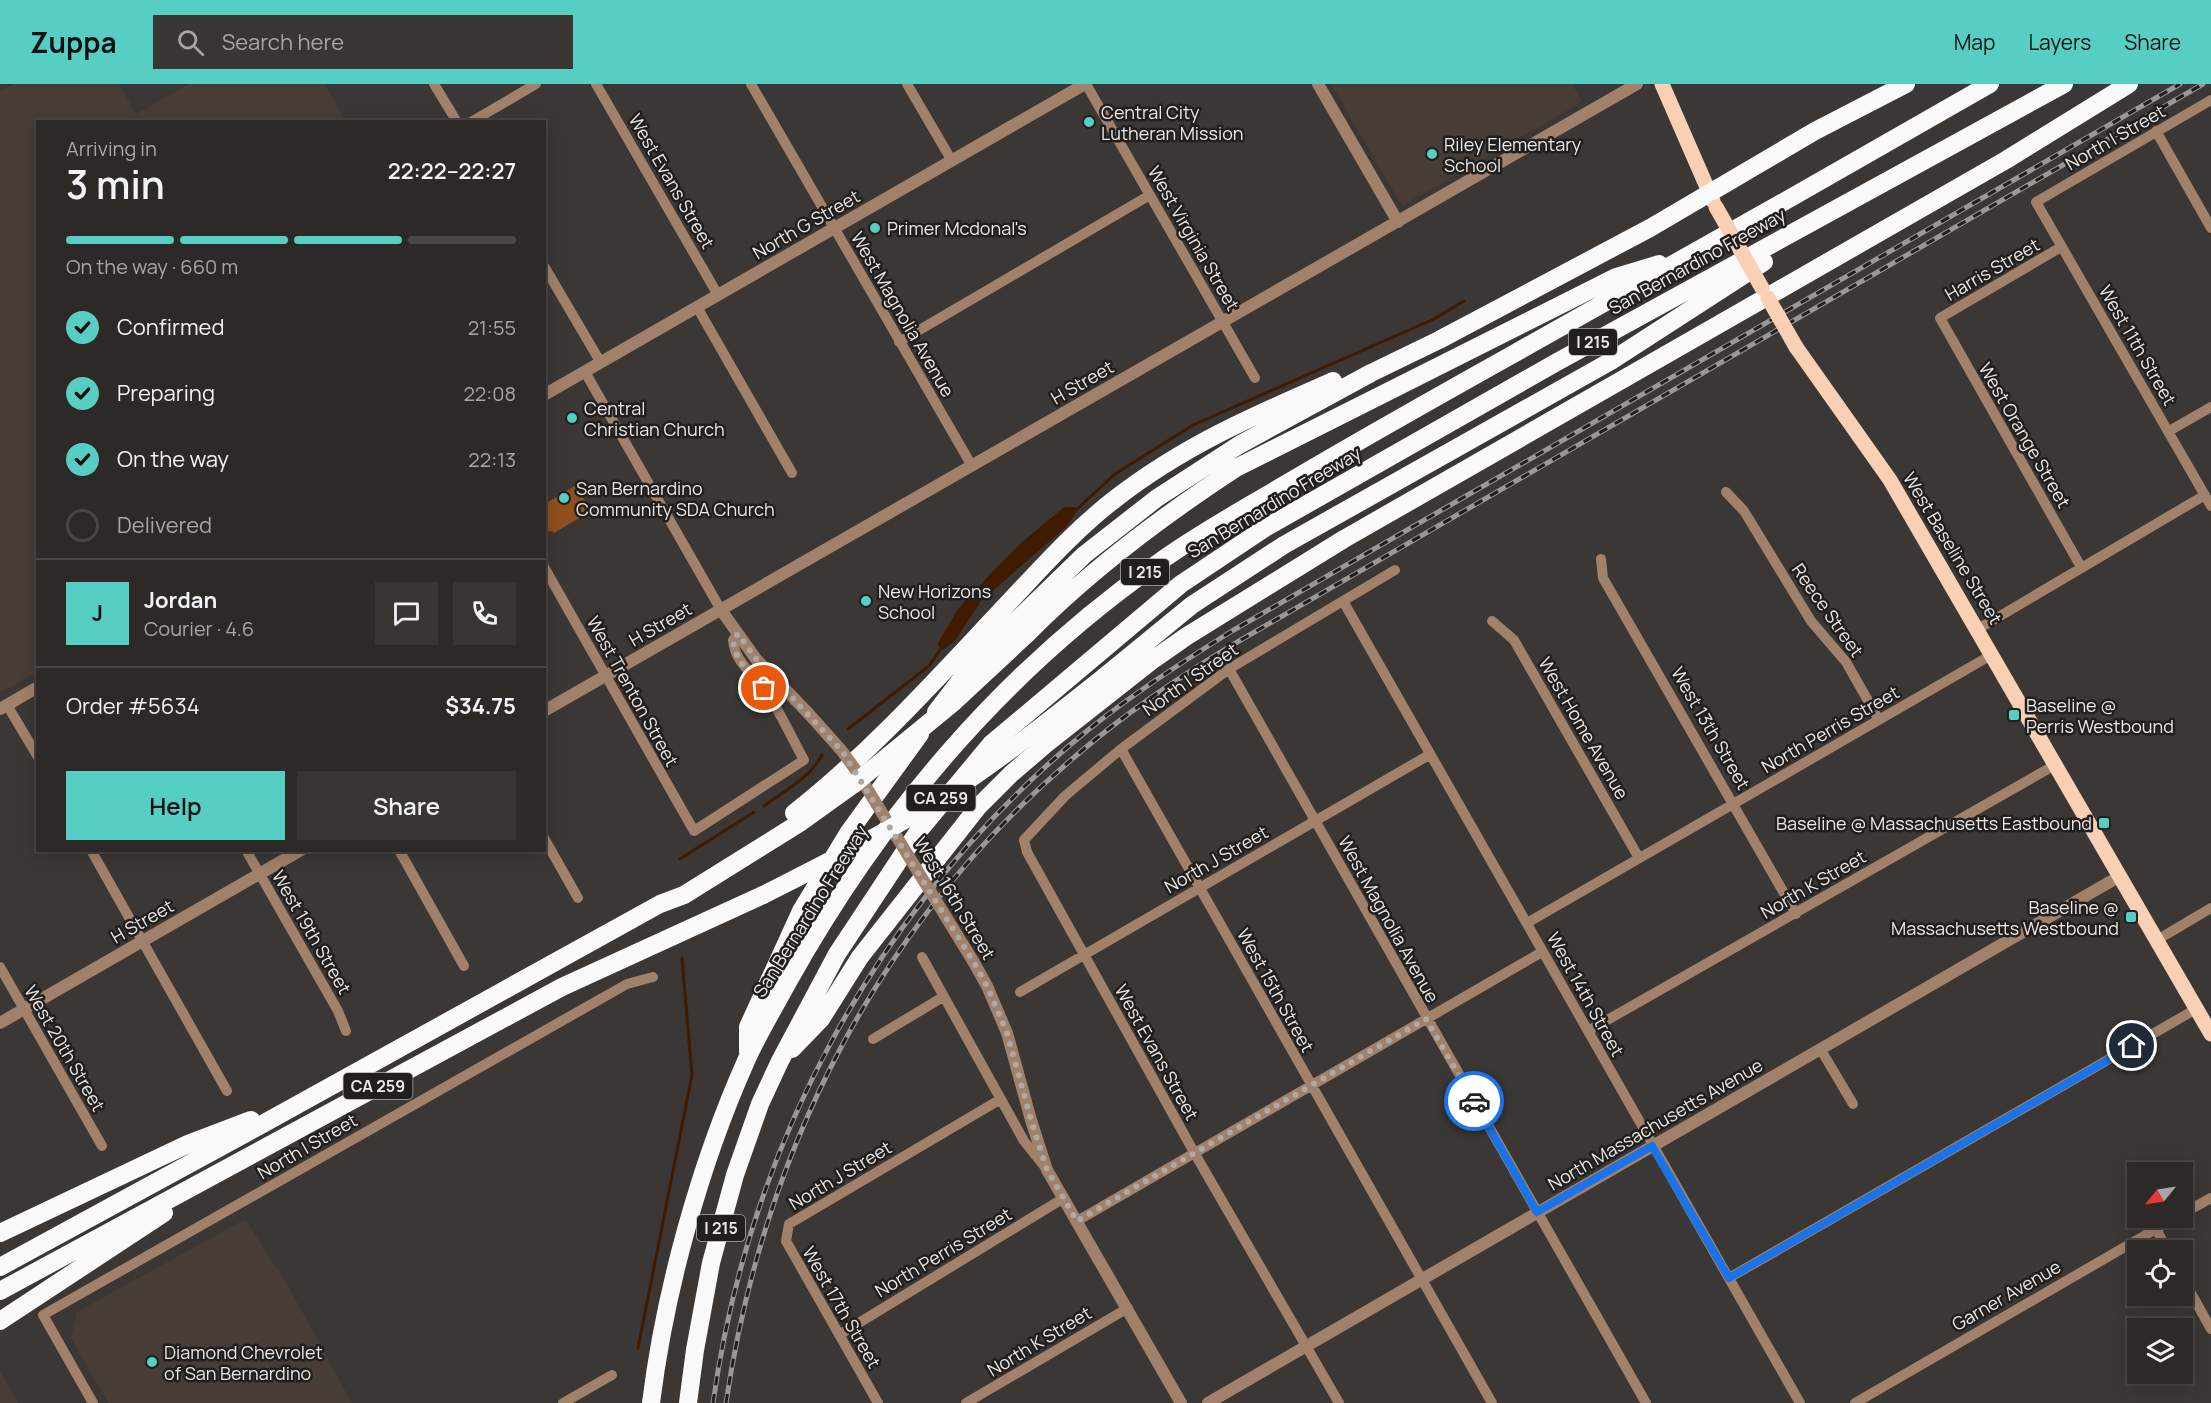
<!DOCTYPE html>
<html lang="en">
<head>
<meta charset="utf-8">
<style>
  body { margin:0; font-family:Manrope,sans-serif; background:#383533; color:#f1f3f6; height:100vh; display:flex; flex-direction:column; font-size:22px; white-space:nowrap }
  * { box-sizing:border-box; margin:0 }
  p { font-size:20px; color:#a6a6a7 }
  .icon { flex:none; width:33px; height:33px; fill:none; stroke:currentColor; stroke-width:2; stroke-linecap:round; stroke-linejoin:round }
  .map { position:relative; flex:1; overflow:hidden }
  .sheet { position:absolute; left:36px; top:36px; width:510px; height:732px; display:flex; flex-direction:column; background:#2c2927; border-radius:0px; box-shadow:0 3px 15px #0003,0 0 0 2px #484544 }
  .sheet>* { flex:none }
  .needle { width:39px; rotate:240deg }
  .buttons { position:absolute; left:2127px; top:1078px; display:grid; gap:12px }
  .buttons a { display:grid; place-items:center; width:66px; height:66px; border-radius:0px; background:#2c2927; box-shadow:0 3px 15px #0003,0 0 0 2px #484544; font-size:30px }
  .pin { position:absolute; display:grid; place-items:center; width:51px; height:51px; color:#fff; margin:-26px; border:3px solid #fff; border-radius:50%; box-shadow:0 2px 6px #0007 }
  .courier { position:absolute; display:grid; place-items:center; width:60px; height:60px; margin:-30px; border:4px solid #1a73e8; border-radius:50%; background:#fff; color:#222; box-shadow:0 2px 8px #0007 }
  .headline em { font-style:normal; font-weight:600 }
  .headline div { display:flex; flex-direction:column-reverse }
  .headline { display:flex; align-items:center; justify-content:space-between; height:102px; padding:0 30px }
  h1 { font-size:39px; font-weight:600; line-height:45px }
  .bar { display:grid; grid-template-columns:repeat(4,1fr); gap:9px 6px; align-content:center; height:72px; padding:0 30px }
  .bar i { height:8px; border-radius:4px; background:#484544 }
  .bar .active { background:#56cec3 }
  .bar p { grid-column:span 4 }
  .line { display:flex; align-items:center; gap:15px; padding:0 30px; border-top:2px solid #484544 }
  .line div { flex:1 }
  .round { display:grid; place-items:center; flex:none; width:63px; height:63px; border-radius:0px; background:#383533 }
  ol { padding:0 30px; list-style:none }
  li { display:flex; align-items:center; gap:18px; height:66px }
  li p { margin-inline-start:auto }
  li .icon { padding:6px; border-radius:50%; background:#56cec3; color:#111; stroke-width:4 }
  li:last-child { color:#a6a6a7 }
  li i { width:33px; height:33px; border:3px solid #484544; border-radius:50% }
  .action { display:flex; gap:12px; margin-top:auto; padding:12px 30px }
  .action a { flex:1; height:69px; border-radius:0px; background:#56cec3; color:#111; font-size:24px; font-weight:600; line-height:69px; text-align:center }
  .action a+a { background:#383533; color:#f1f3f6 }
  header { display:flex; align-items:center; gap:36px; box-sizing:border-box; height:84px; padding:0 30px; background:#56cec3; color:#111 }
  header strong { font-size:28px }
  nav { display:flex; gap:33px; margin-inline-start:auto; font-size:21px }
  .search { width:420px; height:54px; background:#383533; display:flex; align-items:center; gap:15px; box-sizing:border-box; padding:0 21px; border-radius:0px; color:#a6a6a7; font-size:22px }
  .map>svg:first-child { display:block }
</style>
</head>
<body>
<header>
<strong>Zuppa</strong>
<div class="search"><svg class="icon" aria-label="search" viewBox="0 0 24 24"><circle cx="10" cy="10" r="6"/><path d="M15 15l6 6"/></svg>Search here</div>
<nav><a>Map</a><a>Layers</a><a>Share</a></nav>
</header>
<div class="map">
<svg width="2211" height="1319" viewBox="0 0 2211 1319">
  <rect width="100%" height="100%" fill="#3b3734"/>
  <!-- built -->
  <path fill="#473d36" d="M13 0H119L136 30 189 0H324L346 37 38 38 37 588 0 609V8Z
    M1331 0H1572L1582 18 1402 122Z
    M246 1136 276 1184 280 1187 352 1319H108L71 1254 77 1228 240 1138Z
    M0 1287 18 1319H0Z"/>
  <!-- green -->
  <path fill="#90501b" d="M576 401 591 427 554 449 552 447H545V420Z"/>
  <!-- water -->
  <path fill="#3f1b00" d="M1064 423H1075L1078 426 1066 443 981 517 955 557 944 565 940 566 938 559 958 525 996 484 1021 459Z"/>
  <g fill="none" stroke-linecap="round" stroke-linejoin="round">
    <!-- stream -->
    <path stroke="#3f1b00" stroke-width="3" d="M1077 425 1115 390 1193 341 1434 235 1464 217
      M848 645 929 582 940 566
      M764 722C784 707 810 694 822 671
      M680 775 754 728
      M638 1264 692 991 682 874"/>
    <!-- minor -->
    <path stroke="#a2816b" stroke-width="10" d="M434 0 457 38
      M596 0 718 211
      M751 0 972 382
      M907 0 952 77
      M1086 0 1255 294
      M2211 16 2036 118 2211 422
      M471 38 536 0
      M2156 47 2211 144
      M2061 163 1940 234 2081 483
      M544 182 601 279
      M697 223 792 389
      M899 258 1150 111
      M585 288 721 526
      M2169 347 2211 323
      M1726 408 1744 427 1811 537 1846 578 1879 636
      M1601 475 1603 494 1796 830
      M544 483 694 747 804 676C791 653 780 627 765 606 753 589 735 579 733 556L738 550
      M1343 517 1800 1319
      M1492 537 1514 556 1639 774
      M1978 545 2205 411
      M1229 585 1646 1319
      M7 621 38 673
      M1121 665 1492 1319
      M544 754 578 814
      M91 766 227 1007
      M246 766 338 927 346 947
      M399 766 464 882
      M1527 839 1993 570
      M2157 856 2211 824
      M922 873 1024 1057 1044 1082
      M0 883 102 1062
      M1020 908 1429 671
      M1588 947 2055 681
      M873 955 943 913
      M1821 966 1853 1020
      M2182 1130 2211 1114
      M1077 1137 1542 868
      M2156 1145 2168 1167
      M2182 1193 2211 1245
      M1729 1194 2196 925
      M839 1251 1064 1114
      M93 1319 43 1231 627 900 653 893
      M563 1319 612 1291
      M878 1319 786 1157 789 1140 1001 1015
      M966 1319 1128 1224
      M1339 1319 1195 1070 1027 768 1024 756 1065 712 1121 665 1229 585 1395 486
      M1855 1319 2175 1134"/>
    <!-- tertiary -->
    <path stroke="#a2816b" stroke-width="12" d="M1318 0 1398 138
      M544 311 1085 0
      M721 526 756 575 808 629
      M0 625 38 603
      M544 627 1637 0
      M973 877 987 902 1007 949 1031 1036 1047 1086 1181 1319
      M0 939 301 766
      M1208 1319 2120 792"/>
    <!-- primary -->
    <path stroke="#f9d0b4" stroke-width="15" d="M1662 0 1713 117
      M1796 263 1890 396 2211 950"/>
    <!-- motorway -->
    <path stroke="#f9f9f9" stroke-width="18" d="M1027 550C1090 486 1161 433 1236 384L1616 193 1659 180
      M1104 593 1192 521 1284 461 1611 277 1764 178
      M936 628 976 576 1084 471 1157 414 1239 361 1371 289 1439 256 1650 144 1815 47 1906 0
      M794 729C874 666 941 590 1011 516 1044 481 1076 445 1115 415 1183 362 1255 331 1333 297
      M792 965 821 935 860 873 978 723 1011 690 1046 660 1154 575 1187 552 1344 455 2006 76 2129 0
      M748 968V943L801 827 849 748 920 650
      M0 1149 188 1060 251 1036
      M0 1183 259 1042 660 820 684 811 801 738 854 700
      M0 1207 562 903 763 811
      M0 1237 164 1129
      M651 1319C665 1206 700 1080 746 977 758 950 774 924 788 898 880 733 1003 588 1158 479 1198 450 1242 426 1284 401 1358 357 1433 315 1508 273 1669 183 1830 92 1990 0
      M688 1319 695 1266 711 1179 735 1091 760 1020 780 977 837 870 917 749 991 660 1181 500 1265 444 1557 278 2064 0"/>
    <defs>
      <path id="rail" d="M713 1319C749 1064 874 829 1070 661 1120 618 1176 582 1232 547L2180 0
        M726 1319C764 1064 880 837 1078 670 1128 627 1182 591 1239 557L2203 0"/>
    </defs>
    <!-- rail casing -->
    <use href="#rail" stroke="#9a9794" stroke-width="5"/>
    <!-- rail -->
    <use href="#rail" stroke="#211f1d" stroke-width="3" stroke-dasharray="9" stroke-linecap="butt"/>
    <!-- tertiary-bridge -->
    <path stroke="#a2816b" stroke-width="12" d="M808 629 842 667 855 685 973 877"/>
    <!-- primary-bridge -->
    <path stroke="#f9d0b4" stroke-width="15" d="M1716 123 1762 204
      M1768 214 1796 263"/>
    <!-- motorway-bridge -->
    <path stroke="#f9f9f9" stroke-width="18" d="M854 700 954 618 1027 550
      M763 811C822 781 883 751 939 715 997 679 1051 635 1104 593"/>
  </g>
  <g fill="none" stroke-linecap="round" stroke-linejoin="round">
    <!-- done -->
    <path stroke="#ada9a7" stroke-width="6" stroke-dasharray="0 10.8" d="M764 604C750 591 735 576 733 556L738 550 756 575 842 667 973 877 987 902 1007 949 1031 1036 1047 1086 1077 1137 1426 935 1474 1017"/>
    <!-- route -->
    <path stroke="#1a73e8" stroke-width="8" d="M1474 1017 1537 1128 1652 1062 1729 1194 2132 962"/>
  </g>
  <!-- markers -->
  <g fill="#56cec3" stroke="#211f1d" stroke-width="2">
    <circle cx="1089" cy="38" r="6"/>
    <circle cx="1432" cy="70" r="6"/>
    <circle cx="875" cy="144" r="6"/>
    <circle cx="572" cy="334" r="6"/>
    <circle cx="564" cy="414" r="6"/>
    <circle cx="866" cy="517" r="6"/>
    <rect x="2008" y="625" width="12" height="12" rx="3"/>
    <rect x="2098" y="733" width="12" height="12" rx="3"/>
    <rect x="2125" y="827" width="12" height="12" rx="3"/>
    <circle cx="152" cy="1278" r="6"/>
  </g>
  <g text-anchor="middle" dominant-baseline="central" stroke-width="5" stroke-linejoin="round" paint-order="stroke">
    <!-- shield labels -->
    <g fill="#211f1d" stroke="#aeaba9" stroke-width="1.5">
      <rect x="1569" y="245" width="48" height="26" rx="4.5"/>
      <rect x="1121" y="475" width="48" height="26" rx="4.5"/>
      <rect x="906.5" y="701" width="69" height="26" rx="4.5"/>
      <rect x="343.5" y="989" width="69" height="26" rx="4.5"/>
      <rect x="697" y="1131" width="48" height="26" rx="4.5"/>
    </g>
    <g font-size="16" font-weight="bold" fill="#eae7e5">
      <text x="1593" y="258">I 215</text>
      <text x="1145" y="488">I 215</text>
      <text x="941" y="714">CA 259</text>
      <text x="378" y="1002">CA 259</text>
      <text x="721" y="1144">I 215</text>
    </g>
    <!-- poi labels -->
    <g font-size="18" fill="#eae7e5" stroke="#211f1d" text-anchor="start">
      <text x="1101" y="28">Central City<tspan x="1101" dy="21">Lutheran Mission</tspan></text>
      <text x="1444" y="60">Riley Elementary<tspan x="1444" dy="21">School</tspan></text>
      <text x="887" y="144">Primer Mcdonal's</text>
      <text x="584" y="324">Central<tspan x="584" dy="21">Christian Church</tspan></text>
      <text x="576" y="404">San Bernardino<tspan x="576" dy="21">Community SDA Church</tspan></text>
      <text x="878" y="507">New Horizons<tspan x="878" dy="21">School</tspan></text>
      <text x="2026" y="621">Baseline @<tspan x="2026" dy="21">Perris Westbound</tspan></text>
      <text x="2092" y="739" text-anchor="end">Baseline @ Massachusetts Eastbound</text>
      <text x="2119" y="823" text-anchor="end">Baseline @<tspan x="2119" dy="21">Massachusetts Westbound</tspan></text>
      <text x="164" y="1268">Diamond Chevrolet<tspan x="164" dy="21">of San Bernardino</tspan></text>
    </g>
    <!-- street labels -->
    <g font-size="18" fill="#eae7e5" stroke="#211f1d">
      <text transform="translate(2115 53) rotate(-30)">North I Street</text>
      <text transform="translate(672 97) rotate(60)">West Evans Street</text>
      <text transform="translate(806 140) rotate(-30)">North G Street</text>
      <text transform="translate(1194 154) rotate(60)">West Virginia Street</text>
      <text transform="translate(1697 177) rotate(-29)">San Bernardino Freeway</text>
      <text transform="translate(1992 185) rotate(-30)">Harris Street</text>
      <text transform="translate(903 230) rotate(60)">West Magnolia Avenue</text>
      <text transform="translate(2138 261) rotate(60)">West 11th Street</text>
      <text transform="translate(1082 298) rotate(-30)">H Street</text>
      <text transform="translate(2025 351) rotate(60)">West Orange Street</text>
      <text transform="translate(1274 418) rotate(-31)">San Bernardino Freeway</text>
      <text transform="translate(1953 464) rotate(59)">West Baseline Street</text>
      <text transform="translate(1828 526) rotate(55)">Reece Street</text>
      <text transform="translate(660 540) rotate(-30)">H Street</text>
      <text transform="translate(1190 595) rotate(-35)">North I Street</text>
      <text transform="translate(633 607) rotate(61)">West Trenton Street</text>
      <text transform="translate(1584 644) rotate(60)">West Home Avenue</text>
      <text transform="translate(1711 644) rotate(60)">West 13th Street</text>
      <text transform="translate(1830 645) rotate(-30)">North Perris Street</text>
      <text transform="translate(1216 775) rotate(-30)">North J Street</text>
      <text transform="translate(1813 800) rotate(-30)">North K Street</text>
      <text transform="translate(955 814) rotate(59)">West 16th Street</text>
      <text transform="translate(810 827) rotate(-58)">San Bernardino Freeway</text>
      <text transform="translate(1389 835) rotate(61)">West Magnolia Avenue</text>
      <text transform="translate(142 837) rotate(-30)">H Street</text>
      <text transform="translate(312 848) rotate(60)">West 19th Street</text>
      <text transform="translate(1276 906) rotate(61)">West 15th Street</text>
      <text transform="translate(1586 910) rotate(61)">West 14th Street</text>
      <text transform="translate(65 964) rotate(60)">West 20th Street</text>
      <text transform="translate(1157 968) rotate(61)">West Evans Street</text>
      <text transform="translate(1655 1040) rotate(-30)">North Massachusetts Avenue</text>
      <text transform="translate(307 1062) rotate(-30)">North I Street</text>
      <text transform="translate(840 1091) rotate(-31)">North J Street</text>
      <text transform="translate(943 1168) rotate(-31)">North Perris Street</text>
      <text transform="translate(2006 1211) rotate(-30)">Garner Avenue</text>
      <text transform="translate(842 1223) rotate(60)">West 17th Street</text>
      <text transform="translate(1039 1257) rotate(-31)">North K Street</text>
    </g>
  </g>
</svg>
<div class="buttons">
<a><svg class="needle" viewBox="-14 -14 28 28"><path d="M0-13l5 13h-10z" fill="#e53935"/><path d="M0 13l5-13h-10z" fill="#a6a6a7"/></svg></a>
<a><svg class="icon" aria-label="locate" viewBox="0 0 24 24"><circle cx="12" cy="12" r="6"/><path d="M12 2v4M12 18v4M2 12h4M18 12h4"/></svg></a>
<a><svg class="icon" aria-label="layers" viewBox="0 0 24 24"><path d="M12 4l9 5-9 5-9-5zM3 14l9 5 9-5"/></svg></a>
</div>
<div class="pin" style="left:764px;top:604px;background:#ea580c"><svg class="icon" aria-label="bag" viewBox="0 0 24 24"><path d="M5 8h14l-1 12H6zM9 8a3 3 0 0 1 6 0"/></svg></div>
<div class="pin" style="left:2132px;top:962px;background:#1f2937"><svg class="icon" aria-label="home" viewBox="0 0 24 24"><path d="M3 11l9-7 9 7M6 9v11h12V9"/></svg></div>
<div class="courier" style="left:1474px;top:1017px"><svg class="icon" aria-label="car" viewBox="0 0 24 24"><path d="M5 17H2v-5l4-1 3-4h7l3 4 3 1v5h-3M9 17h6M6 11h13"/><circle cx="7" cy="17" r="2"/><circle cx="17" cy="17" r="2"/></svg></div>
<section class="sheet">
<div class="headline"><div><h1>3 min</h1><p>Arriving in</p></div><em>22:22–22:27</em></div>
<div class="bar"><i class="active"></i><i class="active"></i><i class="active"></i><i></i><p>On the way · 660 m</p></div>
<ol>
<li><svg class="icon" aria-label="check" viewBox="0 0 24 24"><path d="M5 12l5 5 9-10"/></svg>Confirmed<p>21:55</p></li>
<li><svg class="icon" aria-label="check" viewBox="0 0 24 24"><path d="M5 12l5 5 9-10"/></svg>Preparing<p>22:08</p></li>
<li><svg class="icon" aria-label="check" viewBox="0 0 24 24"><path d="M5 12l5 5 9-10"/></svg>On the way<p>22:13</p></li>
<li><i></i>Delivered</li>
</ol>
<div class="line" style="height:108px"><b class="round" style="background:#56cec3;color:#111">J</b><div><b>Jordan</b><p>Courier · 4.6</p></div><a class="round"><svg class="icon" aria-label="chat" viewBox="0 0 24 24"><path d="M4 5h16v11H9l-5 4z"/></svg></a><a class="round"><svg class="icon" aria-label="phone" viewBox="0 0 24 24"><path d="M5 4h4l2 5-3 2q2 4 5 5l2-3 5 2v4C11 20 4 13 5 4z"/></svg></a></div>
<div class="line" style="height:78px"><div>Order #5634</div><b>$34.75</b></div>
<div class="action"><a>Help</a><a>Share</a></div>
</section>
</div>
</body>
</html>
